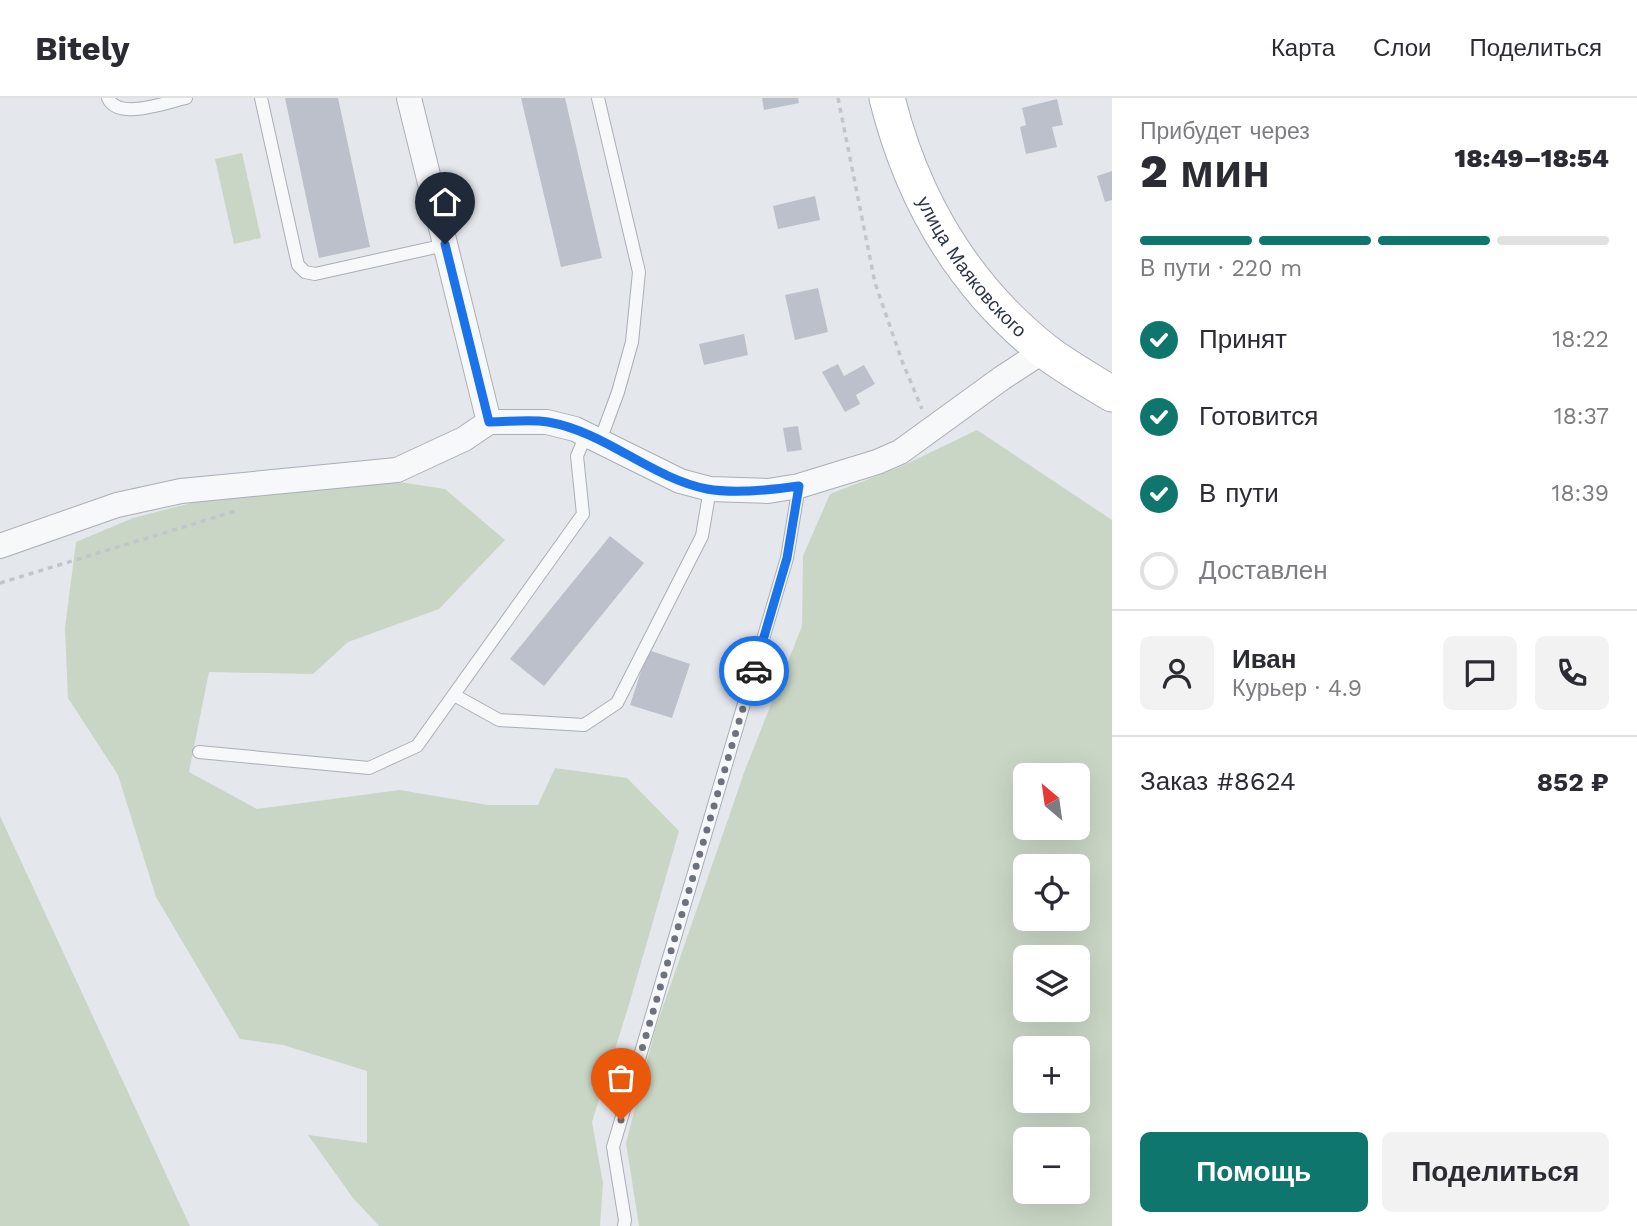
<!DOCTYPE html>
<html lang="ru">
<head>
<meta charset="utf-8">
<style>
  body { margin:0; font-family:"Work Sans",sans-serif; background:#f2f2f3; color:#2b2b33; height:100vh; display:flex; flex-direction:column; font-size:26px; white-space:nowrap }
  * { box-sizing:border-box; margin:0 }
  p { font-size:23px; color:#7c7c81 }
  .icon { flex:none; width:38px; height:38px; fill:none; stroke:currentColor; stroke-width:2; stroke-linecap:round; stroke-linejoin:round }
  .map { position:relative; flex:1; overflow:hidden }
  .sheet { display:flex; flex-direction:column; background:#fff; width:525px }
  .sheet>* { flex:none }
  .needle { width:46px; rotate:331deg }
  .fabs { position:absolute; left:1013px; top:665px; display:grid; gap:14px }
  .fabs a { display:grid; place-items:center; width:77px; height:77px; border-radius:10px; background:#fff; box-shadow:0 7px 28px #0002; font-size:35px }
  .pin { position:absolute; display:grid; place-items:center; width:60px; height:60px; color:#fff; margin:-72px -30px; border-radius:50% 50% 50% 0; rotate:-45deg; box-shadow:0 0 7px #0007 }
  .pin .icon { rotate:45deg }
  .courier { position:absolute; display:grid; place-items:center; width:70px; height:70px; margin:-35px; border:5px solid #1a73e8; border-radius:50%; background:#fff; color:#222; box-shadow:0 2px 9px #0007 }
  .summary em { font-style:normal; font-weight:800 }
  .summary div { display:flex; flex-direction:column-reverse }
  .summary { display:flex; align-items:center; justify-content:space-between; height:119px; padding:0 28px }
  h1 { font-size:46px; font-weight:800; line-height:52px }
  .bar { display:grid; grid-template-columns:repeat(4,1fr); gap:10px 7px; align-content:center; height:84px; padding:0 28px }
  .bar i { height:9px; border-radius:5px; background:#e1e1e2 }
  .bar .active { background:#0f766e }
  .bar p { grid-column:span 4 }
  .line { display:flex; align-items:center; gap:18px; padding:0 28px; border-top:2px solid #e1e1e2 }
  .line div { flex:1 }
  .round { display:grid; place-items:center; flex:none; width:74px; height:74px; border-radius:10px; background:#f2f2f3 }
  ol { padding:0 28px; list-style:none }
  li { display:flex; align-items:center; gap:21px; height:77px }
  li p { margin-inline-start:auto }
  li .icon { padding:7px; border-radius:50%; background:#0f766e; color:#fff; stroke-width:4 }
  li:last-child { color:#7c7c81 }
  li i { width:38px; height:38px; border:4px solid #e1e1e2; border-radius:50% }
  .button { display:flex; gap:14px; margin-top:auto; padding:14px 28px }
  .button a { flex:1; height:80px; border-radius:10px; background:#0f766e; color:#fff; font-size:28px; font-weight:800; line-height:80px; text-align:center }
  .button a+a { background:#f2f2f3; color:#2b2b33 }
  header { display:flex; align-items:center; gap:42px; box-sizing:border-box; height:98px; padding:0 35px; background:#fff; border-bottom:2px solid #e1e1e2 }
  header strong { font-size:33px }
  nav { display:flex; gap:38px; margin-inline-start:auto; font-size:24px }
  main { display:flex; flex:1; min-height:0 }
  .map>svg:first-child { display:block }
</style>
</head>
<body>
<header>
<strong>Bitely</strong>
<nav><a>Карта</a><a>Слои</a><a>Поделиться</a></nav>
</header>
<main>
<div class="map">
<svg width="1112" height="1128" viewBox="0 0 1112 1128">
  <rect width="100%" height="100%" fill="#e4e7ec"/>
  <!-- green -->
  <path fill="#c9d6c5" fill-rule="evenodd" d="M242 55 261 140 234 146 215 61Z
    M977 332 1112 422V1128H639L626 1045 655 932 745 672 802 528 803 458 830 396 900 369ZM1026 677H1078V730H1026ZM1026 768H1078V821H1026ZM1078 859V912H1026V859ZM1026 950H1078V1003H1026ZM1026 1041H1078V1094H1026Z
    M347 376 445 391 505 442 439 511 348 544 313 576 209 574 189 674 257 711 400 692 488 707H538L555 670 627 680 679 733 628 910 592 1024 603 1085 600 1128H379L353 1100 308 1037 367 1045V973L283 947 240 941 156 799 118 677 68 600 65 530 76 444 133 420 226 396Z
    M0 718 190 1128H0Z"/>
  <!-- building -->
  <path fill="#bbc0ca" d="M285 0H338L370 149 319 160Z
    M521 0H565L602 160 561 169Z
    M762 0H798L799 5 764 12Z
    M1057 1 1063 27 1052 29 1057 49 1026 56 1020 29 1026 27 1022 10Z
    M1112 73V102L1105 104 1097 78Z
    M815 98 820 122 778 131 773 108Z
    M818 190 828 234 795 242 785 197Z
    M744 236 748 257 704 267 699 246Z
    M838 266 844 278 864 267 875 286 856 297 860 306 845 314 822 274Z
    M798 328 802 352 787 354 783 330Z
    M610 438 644 465 544 588 510 561Z
    M648 552 690 566 672 620 630 607Z"/>
  <g fill="none" stroke-linecap="round" stroke-linejoin="round">
    <defs>
      <path id="lane" d="M108 0C118 23 167 4 186 0
        M261 0 298 167 305 174 315 176 445 147
        M598 0 639 174 632 244 618 294 600 343
        M454 597 499 622 584 627 617 605 702 438 710 391
        M199 654 369 670 417 648 583 416 577 358 586 337
        M624 1128 625 1122 613 1049 787 460 799 388"/>
      <path id="street" d="M409 0 489 324
        M0 448 117 407 181 393 397 372 464 341 489 324H547L575 331 680 383 710 391 768 393 799 388 877 364 900 354 1002 280 1045 252"/>
      <g id="secondary">
        <path id="s1" d="M887 0C912 100 963 188 1045 253 1066 269 1089 282 1112 296"/>
      </g>
    </defs>
    <!-- lane casing -->
    <use href="#lane" stroke="#a9aeb7" stroke-width="14"/>
    <!-- street casing -->
    <use href="#street" stroke="#a9aeb7" stroke-width="26"/>
    <!-- secondary casing -->
    <use href="#secondary" stroke="#a9aeb7" stroke-width="37"/>
    <!-- path -->
    <path stroke="#c2c5cb" stroke-width="3.5" stroke-dasharray="5 5" stroke-linecap="butt" d="M838 0 875 185 902 263 922 311
      M0 485 239 412"/>
    <!-- lane -->
    <use href="#lane" stroke="#f7f8fa" stroke-width="12"/>
    <!-- street -->
    <use href="#street" stroke="#f7f8fa" stroke-width="24"/>
    <!-- secondary -->
    <use href="#secondary" stroke="#fff" stroke-width="35"/>
  </g>
  <g fill="none" stroke-linecap="round" stroke-linejoin="round">
    <!-- done -->
    <path stroke="#6c737f" stroke-width="7" stroke-dasharray="0 12.6" d="M621 1022 754 573"/>
    <!-- route -->
    <path stroke="#1a73e8" stroke-width="9" d="M445 146 489 324C508 324 529 321 548 324 606 334 651 380 707 391 735 396 771 392 799 388L787 460 754 573"/>
  </g>
  <g text-anchor="middle" dominant-baseline="central" stroke-width="7" stroke-linejoin="round" paint-order="stroke">
    <!-- street labels -->
    <g font-size="19" fill="#2b3445" stroke="#f4f6f9">
      <text stroke="none"><textPath href="#s1" startOffset="191">улица Маяковского</textPath></text>
    </g>
  </g>
</svg>
<div class="fabs">
<a><svg class="needle" viewBox="-14 -14 28 28"><path d="M0-13l5 13h-10z" fill="#e53935"/><path d="M0 13l5-13h-10z" fill="#7c7c81"/></svg></a>
<a><svg class="icon" aria-label="locate" viewBox="0 0 24 24"><circle cx="12" cy="12" r="6"/><path d="M12 2v4M12 18v4M2 12h4M18 12h4"/></svg></a>
<a><svg class="icon" aria-label="layers" viewBox="0 0 24 24"><path d="M12 4l9 5-9 5-9-5zM3 14l9 5 9-5"/></svg></a>
<a>+</a>
<a>−</a>
</div>
<div class="pin" style="left:621px;top:1022px;background:#ea580c"><svg class="icon" aria-label="bag" viewBox="0 0 24 24"><path d="M5 8h14l-1 12H6zM9 8a3 3 0 0 1 6 0"/></svg></div>
<div class="pin" style="left:445px;top:146px;background:#1f2937"><svg class="icon" aria-label="home" viewBox="0 0 24 24"><path d="M3 11l9-7 9 7M6 9v11h12V9"/></svg></div>
<div class="courier" style="left:754px;top:573px"><svg class="icon" aria-label="car" viewBox="0 0 24 24"><path d="M5 17H2v-5l4-1 3-4h7l3 4 3 1v5h-3M9 17h6M6 11h13"/><circle cx="7" cy="17" r="2"/><circle cx="17" cy="17" r="2"/></svg></div>
</div>
<section class="sheet">
<div class="summary"><div><h1>2 мин</h1><p>Прибудет через</p></div><em>18:49–18:54</em></div>
<div class="bar"><i class="active"></i><i class="active"></i><i class="active"></i><i></i><p>В пути · 220 m</p></div>
<ol>
<li><svg class="icon" aria-label="check" viewBox="0 0 24 24"><path d="M5 12l5 5 9-10"/></svg>Принят<p>18:22</p></li>
<li><svg class="icon" aria-label="check" viewBox="0 0 24 24"><path d="M5 12l5 5 9-10"/></svg>Готовится<p>18:37</p></li>
<li><svg class="icon" aria-label="check" viewBox="0 0 24 24"><path d="M5 12l5 5 9-10"/></svg>В пути<p>18:39</p></li>
<li><i></i>Доставлен</li>
</ol>
<div class="line" style="height:126px"><a class="round"><svg class="icon" aria-label="person" viewBox="0 0 24 24"><circle cx="12" cy="8" r="4"/><path d="M4 21q1-7 8-7t8 7"/></svg></a><div><b>Иван</b><p>Курьер · 4.9</p></div><a class="round"><svg class="icon" aria-label="chat" viewBox="0 0 24 24"><path d="M4 5h16v11H9l-5 4z"/></svg></a><a class="round"><svg class="icon" aria-label="phone" viewBox="0 0 24 24"><path d="M5 4h4l2 5-3 2q2 4 5 5l2-3 5 2v4C11 20 4 13 5 4z"/></svg></a></div>
<div class="line" style="height:91px"><div>Заказ #8624</div><b>852 ₽</b></div>
<div class="button"><a>Помощь</a><a>Поделиться</a></div>
</section>
</main>
</body>
</html>
